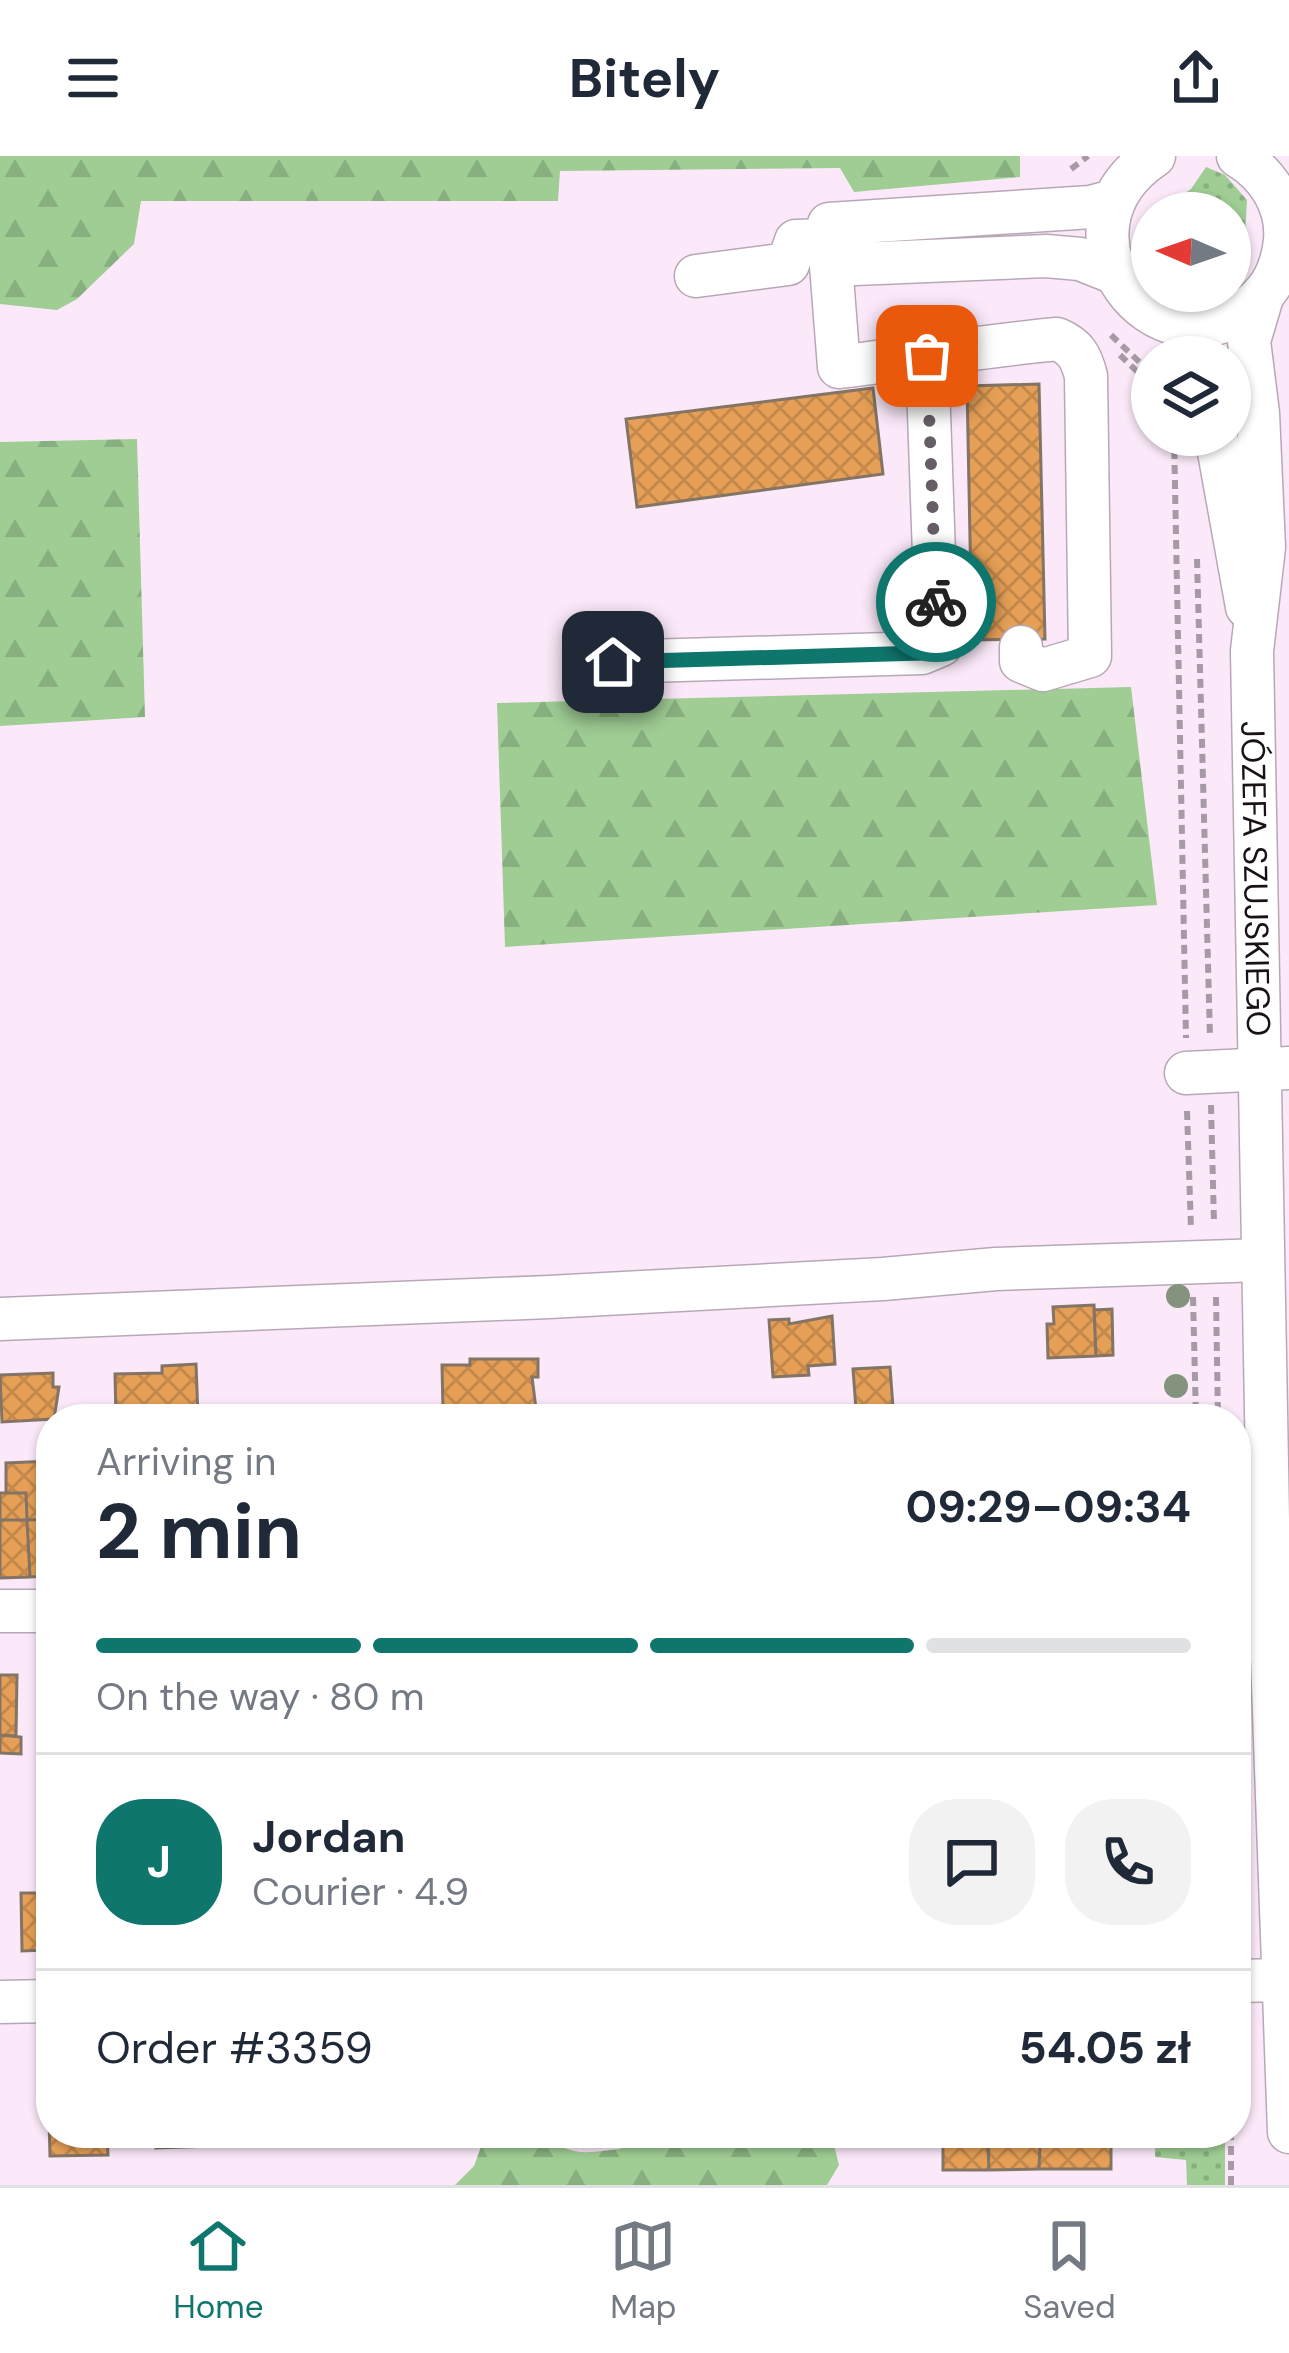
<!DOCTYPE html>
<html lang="en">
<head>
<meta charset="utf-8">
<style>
  body { margin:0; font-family:"DM Sans",sans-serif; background:#f2f2f3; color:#1f2937; height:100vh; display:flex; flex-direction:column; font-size:45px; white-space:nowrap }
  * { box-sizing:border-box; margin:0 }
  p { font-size:39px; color:#747a83 }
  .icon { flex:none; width:66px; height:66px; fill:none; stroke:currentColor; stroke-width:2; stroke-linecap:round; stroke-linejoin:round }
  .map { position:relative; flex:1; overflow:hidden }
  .drawer { position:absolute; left:36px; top:1248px; width:1215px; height:744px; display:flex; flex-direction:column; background:#fff; border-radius:48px; box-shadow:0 3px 9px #0004 }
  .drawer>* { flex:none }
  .needle { width:78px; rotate:272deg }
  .buttons { position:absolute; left:1131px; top:36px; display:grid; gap:24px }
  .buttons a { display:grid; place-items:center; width:120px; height:120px; border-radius:50%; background:#fff; box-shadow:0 3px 9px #0004; font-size:60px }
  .pin { position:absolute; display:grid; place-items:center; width:102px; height:102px; color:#fff; margin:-51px; border-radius:24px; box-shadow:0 6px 18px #0006 }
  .courier { position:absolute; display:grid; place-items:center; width:120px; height:120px; margin:-60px; border:9px solid #0f766e; border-radius:50%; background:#fff; color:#222; box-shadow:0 3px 15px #0007 }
  .headline em { font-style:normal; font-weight:700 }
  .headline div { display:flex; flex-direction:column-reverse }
  .headline { display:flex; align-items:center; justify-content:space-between; height:204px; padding:0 60px }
  h1 { font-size:78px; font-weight:700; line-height:90px }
  .bar { display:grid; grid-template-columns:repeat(4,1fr); gap:18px 12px; align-content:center; height:144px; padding:0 60px }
  .bar i { height:15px; border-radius:9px; background:#e0e1e3 }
  .bar .current { background:#0f766e }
  .bar p { grid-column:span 4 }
  .line { display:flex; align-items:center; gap:30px; padding:0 60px; border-top:3px solid #e0e1e3 }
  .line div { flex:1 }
  .round { display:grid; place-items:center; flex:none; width:126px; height:126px; border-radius:48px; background:#f2f2f3 }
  header { display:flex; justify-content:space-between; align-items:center; height:156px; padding:0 60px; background:#fff; font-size:54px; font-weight:700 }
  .menu { display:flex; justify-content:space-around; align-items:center; height:168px; border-top:3px solid #e0e1e3; background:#fff; font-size:33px; color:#747a83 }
  .menu a { display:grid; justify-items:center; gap:6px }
  .menu .current { color:#0f766e }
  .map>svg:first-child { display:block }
</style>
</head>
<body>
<header><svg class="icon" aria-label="menu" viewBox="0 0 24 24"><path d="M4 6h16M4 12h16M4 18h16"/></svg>Bitely<svg class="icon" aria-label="share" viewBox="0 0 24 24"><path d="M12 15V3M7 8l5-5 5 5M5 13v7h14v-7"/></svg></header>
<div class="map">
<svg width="1289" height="2029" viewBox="0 0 1289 2029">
  <defs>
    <pattern id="grass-dots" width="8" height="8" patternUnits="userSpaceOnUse" patternTransform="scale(3)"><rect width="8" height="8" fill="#9fcd94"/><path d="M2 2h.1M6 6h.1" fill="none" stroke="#88af7f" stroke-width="1.8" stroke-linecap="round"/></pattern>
    <pattern id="forest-firs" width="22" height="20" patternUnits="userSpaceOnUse" patternTransform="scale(3)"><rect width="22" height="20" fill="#9fcd94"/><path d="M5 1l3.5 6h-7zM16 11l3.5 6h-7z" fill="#88af7f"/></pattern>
    <pattern id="building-cross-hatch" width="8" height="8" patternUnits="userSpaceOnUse" patternTransform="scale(3)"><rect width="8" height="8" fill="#e59f56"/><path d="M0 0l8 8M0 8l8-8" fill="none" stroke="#c4884a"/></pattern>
  </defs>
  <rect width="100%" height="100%" fill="#fbe9f9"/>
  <!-- grass -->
  <path fill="url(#grass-dots)" d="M1206 11 1225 19 1247 44 1245 80 1230 101V57H1156L1191 33Z
    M1155 1977H1225V2029H1187L1186 2004 1155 2001Z"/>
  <!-- forest -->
  <path fill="url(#forest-firs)" d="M0 0H1020V21L854 36 840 12 560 15 558 45H141L134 88 77 143 57 154 0 148Z
    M137 283 145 561 0 570V286Z
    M1131 531 1157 749 505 791 497 547Z
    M486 1977H547C566 2003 591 1996 620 1993L634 1977H831L839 2009 827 2029H455L474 2010Z"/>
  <!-- building -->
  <path fill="url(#building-cross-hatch)" stroke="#837465" stroke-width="3" d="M1039 228 1045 483 972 484 967 230Z
    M873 232 883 318 637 351 626 263Z
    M1094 1149 1096 1200 1048 1202 1047 1168H1054L1053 1151Z
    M1112 1153 1113 1199 1096 1200 1094 1154Z
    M832 1160 835 1208 808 1210 809 1219 773 1221 769 1164 789 1163V1168Z
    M470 1203H538V1221H532L537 1261H471V1256H443L442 1209H470Z
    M196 1208 198 1260 116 1263 115 1218 162 1217V1210Z
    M890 1211 893 1251 856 1253 853 1213Z
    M53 1217V1231H59L54 1263 2 1266 0 1219Z
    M51 1305V1363L27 1364 26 1337H6V1307Z
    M0 1337H26L27 1364H0Z
    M51 1363V1420L30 1421 27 1364Z
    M0 1364H27L30 1421 0 1422Z
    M0 1519H17L16 1580 0 1579Z
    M0 1579 21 1581V1598L0 1597Z
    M21 1737H51V1787H46V1794L22 1795Z
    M49 1962 51 1977H107L108 1999 50 2000Z
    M158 1977H214V1990L156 1992Z
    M268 1977H323L327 1989 268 1990Z
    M943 1977H988L989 2014H943Z
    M1062 1983H1111V2013H1039L1040 1989H1061Z
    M1040 1989 1039 2013 989 2014 988 1990Z"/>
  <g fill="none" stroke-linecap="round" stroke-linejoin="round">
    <defs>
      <g id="minor">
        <path d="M1154 0C1042 75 1155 226 1252 149 1273 132 1282 111 1285 85 1288 49 1268 18 1238 0"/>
        <path d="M1113 45 1091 51 829 68 831 109 1046 100 1080 103 1113 116"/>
        <path d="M831 109 839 211C912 202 984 190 1057 183 1076 191 1081 201 1086 220L1090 500 1043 514 1021 505V491"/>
        <path d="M696 120 788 108 796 85 830 84"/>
        <path id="s1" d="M1262 141 1249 185 1258 257 1264 391 1252 495 1269 1417 1289 1976"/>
        <path d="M1216 279 1247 451"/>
        <path d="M613 506 922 497 941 489 946 475 936 456 927 200"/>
        <path d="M1186 917 1289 912"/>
        <path d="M0 1163 549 1141 883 1123 996 1113 1262 1104"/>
        <path d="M0 1455H51"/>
        <path d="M1236 1825 1282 1824"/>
        <path d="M0 1846 51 1845"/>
      </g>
    </defs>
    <!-- minor casing -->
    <use href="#minor" stroke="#b8a8b7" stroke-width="45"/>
    <!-- path -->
    <path stroke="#a79aa6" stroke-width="6" stroke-dasharray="9 6" stroke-linecap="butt" d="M1071 13 1088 0
      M1111 179 1152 218
      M1120 199 1152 230
      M1174 279 1186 882
      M1197 403 1210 881
      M1211 949 1214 1067
      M1187 955 1191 1073
      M1193 1141 1196 1263
      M1216 1141 1218 1263
      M1231 2029V1977"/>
    <!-- minor -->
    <use href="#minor" stroke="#fff" stroke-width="42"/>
  </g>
  <!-- trees -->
  <g fill="#84937d">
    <circle cx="1178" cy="1140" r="12"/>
    <circle cx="1176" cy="1230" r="12"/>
  </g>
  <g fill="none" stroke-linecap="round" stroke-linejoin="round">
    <!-- done -->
    <path stroke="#675d66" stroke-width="12" stroke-dasharray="0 21.6" d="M927 200 936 446"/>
    <!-- route -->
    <path stroke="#0f766e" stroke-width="15" d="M613 506 922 497 941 489 946 475 936 446"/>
  </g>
  <g text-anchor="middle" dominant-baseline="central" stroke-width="12" stroke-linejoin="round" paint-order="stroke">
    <!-- street labels -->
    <g font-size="33" fill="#181217" stroke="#fdfdfd">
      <text stroke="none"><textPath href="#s1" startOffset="585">JÓZEFA SZUJSKIEGO</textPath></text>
    </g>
  </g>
</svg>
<div class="buttons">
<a><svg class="needle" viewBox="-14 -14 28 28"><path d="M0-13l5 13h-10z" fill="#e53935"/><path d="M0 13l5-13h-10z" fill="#747a83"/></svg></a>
<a><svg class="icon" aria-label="layers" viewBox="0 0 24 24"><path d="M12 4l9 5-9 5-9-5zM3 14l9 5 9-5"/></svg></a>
</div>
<div class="pin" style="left:927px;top:200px;background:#ea580c"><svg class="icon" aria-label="bag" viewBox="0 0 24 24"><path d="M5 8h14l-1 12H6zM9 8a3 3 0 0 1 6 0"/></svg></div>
<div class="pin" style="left:613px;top:506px;background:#1f2937"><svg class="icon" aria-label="home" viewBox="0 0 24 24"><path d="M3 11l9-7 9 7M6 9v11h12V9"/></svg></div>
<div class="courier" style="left:936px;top:446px"><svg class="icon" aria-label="bike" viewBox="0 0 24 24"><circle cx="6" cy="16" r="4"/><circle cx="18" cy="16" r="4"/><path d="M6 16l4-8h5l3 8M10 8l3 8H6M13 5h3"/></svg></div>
<section class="drawer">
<div class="headline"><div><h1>2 min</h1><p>Arriving in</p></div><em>09:29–09:34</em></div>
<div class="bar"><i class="current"></i><i class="current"></i><i class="current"></i><i></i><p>On the way · 80 m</p></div>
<div class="line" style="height:216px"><b class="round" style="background:#0f766e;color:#fff">J</b><div><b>Jordan</b><p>Courier · 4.9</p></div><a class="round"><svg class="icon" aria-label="chat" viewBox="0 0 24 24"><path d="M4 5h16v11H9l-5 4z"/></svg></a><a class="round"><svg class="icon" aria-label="phone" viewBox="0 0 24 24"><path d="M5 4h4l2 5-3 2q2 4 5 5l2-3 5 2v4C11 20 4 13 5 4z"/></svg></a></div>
<div class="line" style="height:156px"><div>Order #3359</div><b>54.05 zł</b></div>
</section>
</div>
<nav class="menu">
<a class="current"><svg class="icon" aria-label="home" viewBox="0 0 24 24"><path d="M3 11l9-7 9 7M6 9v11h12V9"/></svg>Home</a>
<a><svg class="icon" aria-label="map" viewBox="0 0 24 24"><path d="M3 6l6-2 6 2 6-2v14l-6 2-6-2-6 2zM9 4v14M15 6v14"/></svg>Map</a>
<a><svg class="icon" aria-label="saved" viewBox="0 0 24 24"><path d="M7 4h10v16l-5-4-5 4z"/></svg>Saved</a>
</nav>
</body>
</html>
